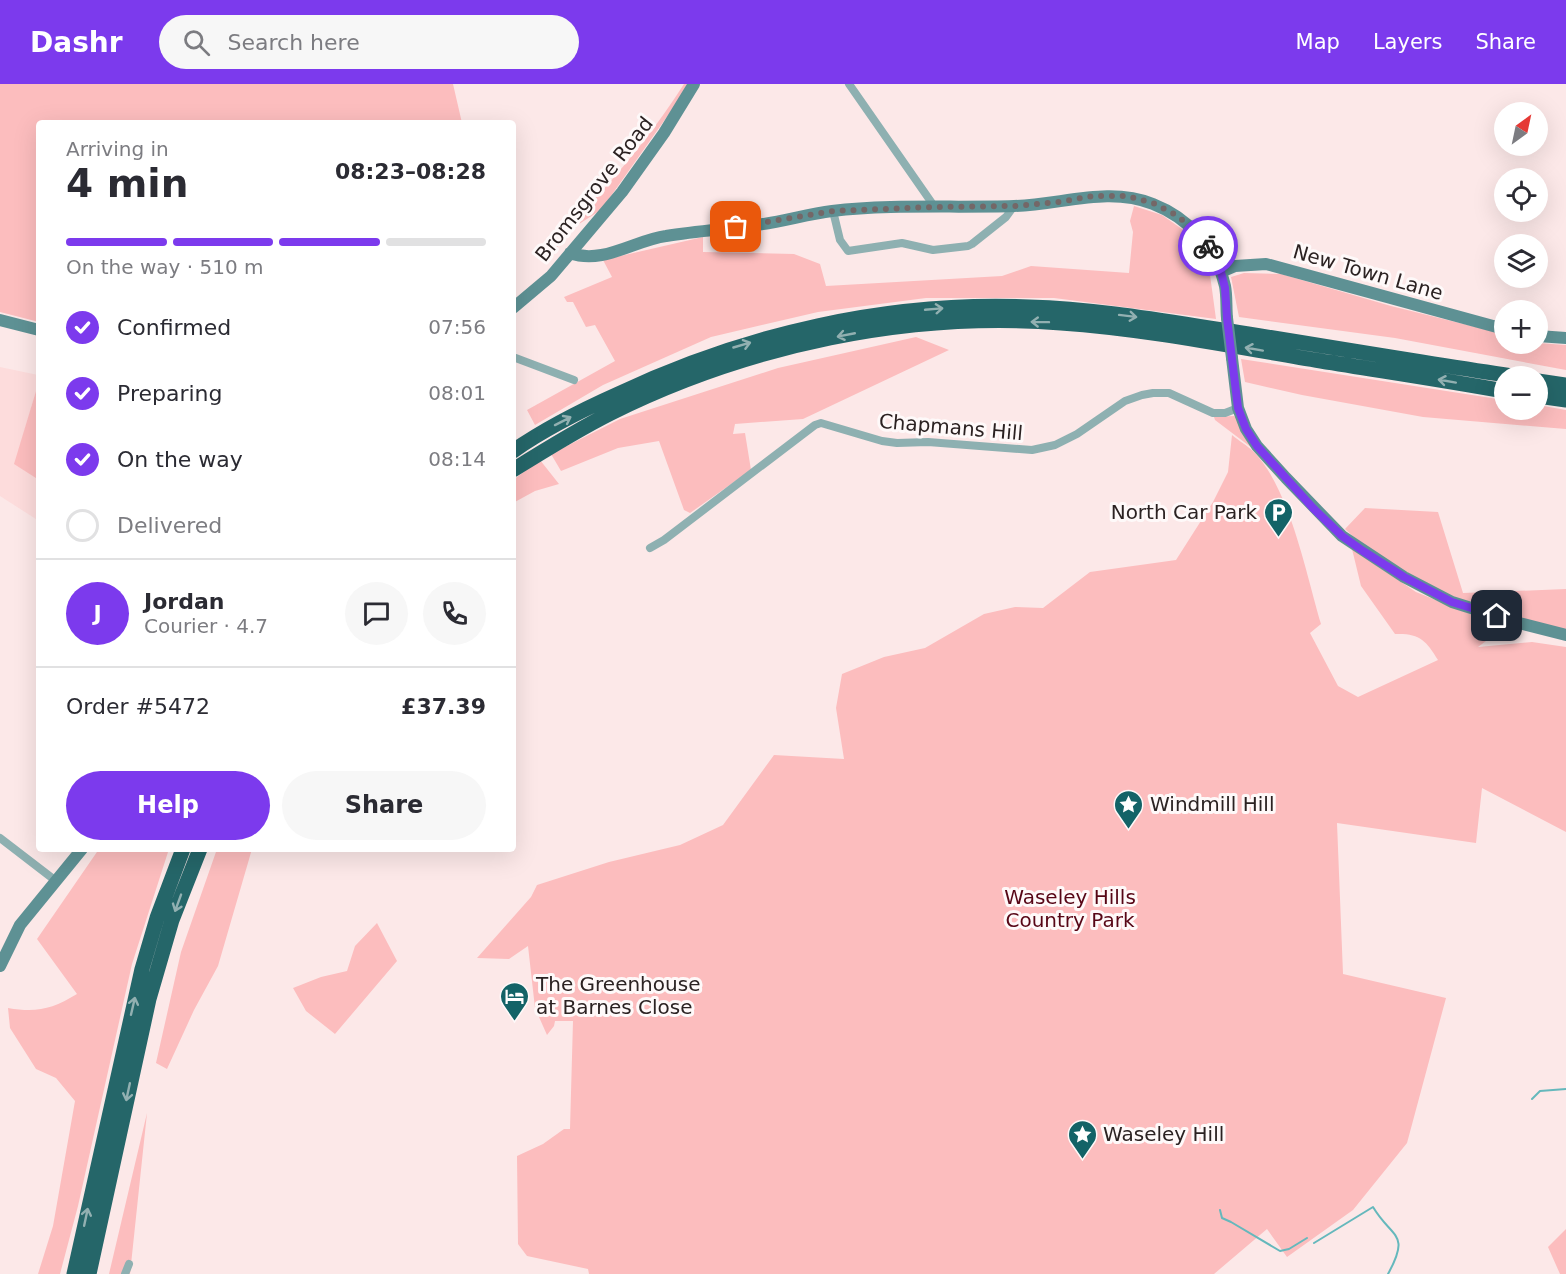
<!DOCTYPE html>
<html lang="en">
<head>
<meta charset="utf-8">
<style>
  body { margin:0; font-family:"DejaVu Sans",sans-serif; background:#f7f7f7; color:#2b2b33; height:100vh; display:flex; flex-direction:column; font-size:22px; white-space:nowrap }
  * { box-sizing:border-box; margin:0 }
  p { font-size:20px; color:#7c7c81 }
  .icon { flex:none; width:33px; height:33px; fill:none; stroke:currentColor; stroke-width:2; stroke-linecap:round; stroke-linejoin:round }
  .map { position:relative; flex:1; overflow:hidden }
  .side { position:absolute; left:36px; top:36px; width:480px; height:732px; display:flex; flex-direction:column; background:#fff; border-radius:6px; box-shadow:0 6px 24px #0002 }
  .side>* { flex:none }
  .needle { width:39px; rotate:33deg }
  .tools { position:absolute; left:1494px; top:18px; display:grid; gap:12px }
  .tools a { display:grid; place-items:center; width:54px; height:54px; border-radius:50%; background:#fff; box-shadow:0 6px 24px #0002; font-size:30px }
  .pin { position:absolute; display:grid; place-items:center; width:51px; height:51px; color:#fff; margin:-26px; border-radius:12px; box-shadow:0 3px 9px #0006 }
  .courier { position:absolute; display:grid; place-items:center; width:60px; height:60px; margin:-30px; border:4px solid #7c3aed; border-radius:50%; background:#fff; color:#222; box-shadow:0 2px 8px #0007 }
  .head em { font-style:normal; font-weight:700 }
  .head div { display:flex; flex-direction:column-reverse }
  .head { display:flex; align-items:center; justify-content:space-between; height:102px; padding:0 30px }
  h1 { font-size:39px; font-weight:700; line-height:45px }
  .bar { display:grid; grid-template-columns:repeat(4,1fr); gap:9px 6px; align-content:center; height:72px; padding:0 30px }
  .bar i { height:8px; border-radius:4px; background:#e1e1e2 }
  .bar .on { background:#7c3aed }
  .bar p { grid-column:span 4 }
  .line { display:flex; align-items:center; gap:15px; padding:0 30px; border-top:2px solid #e1e1e2 }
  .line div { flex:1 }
  .round { display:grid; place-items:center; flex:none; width:63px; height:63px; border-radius:32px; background:#f7f7f7 }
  ol { padding:0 30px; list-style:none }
  li { display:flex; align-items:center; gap:18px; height:66px }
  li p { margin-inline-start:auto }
  li .icon { padding:6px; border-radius:50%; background:#7c3aed; color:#fff; stroke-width:4 }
  li:last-child { color:#7c7c81 }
  li i { width:33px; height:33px; border:3px solid #e1e1e2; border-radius:50% }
  .cta { display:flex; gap:12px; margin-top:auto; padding:12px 30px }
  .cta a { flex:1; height:69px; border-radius:36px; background:#7c3aed; color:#fff; font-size:24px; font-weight:700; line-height:69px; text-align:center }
  .cta a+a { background:#f7f7f7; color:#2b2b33 }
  header { display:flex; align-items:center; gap:36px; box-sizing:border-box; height:84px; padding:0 30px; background:#7c3aed; color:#fff }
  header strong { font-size:28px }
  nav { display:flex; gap:33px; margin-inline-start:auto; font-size:21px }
  .search { width:420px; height:54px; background:#f7f7f7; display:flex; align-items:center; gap:15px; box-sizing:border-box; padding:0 21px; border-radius:33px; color:#7c7c81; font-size:22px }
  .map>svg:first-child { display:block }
</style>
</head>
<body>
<header>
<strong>Dashr</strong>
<div class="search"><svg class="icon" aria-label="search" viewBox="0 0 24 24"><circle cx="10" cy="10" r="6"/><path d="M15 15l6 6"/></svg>Search here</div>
<nav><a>Map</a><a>Layers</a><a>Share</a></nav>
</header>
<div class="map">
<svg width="1566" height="1190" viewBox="0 0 1566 1190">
  <rect width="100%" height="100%" fill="#fce8e8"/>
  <!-- built -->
  <path fill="#fddcdc" d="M0 283 38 291 36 307 15 379 39 396V437L0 412Z"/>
  <!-- green -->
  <path fill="#fcbdbe" d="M0 0H453L462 39H39V238L0 228Z
    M684 0H690L601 126 568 147 552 172 545 179 540 172C549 163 554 152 562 143 573 131 588 122 600 109 631 75 659 39 684 0Z
    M1134 122 1162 131 1199 157 1208 176 1216 235 1054 214H926L818 228 711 253 603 301 535 341 527 326 615 277 595 241 586 243 573 218H567L564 213 612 193 603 176 703 153V168L794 170 820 180 826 202 1002 192 1031 182 1129 189 1133 148 1130 137Z
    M1244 189 1281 190 1391 222 1504 250V260L1538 259 1566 261V286L1395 254 1239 233 1231 193Z
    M916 253 949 266 803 335 735 340 733 350 745 349 751 386 690 429 684 426 659 357 618 364 561 387 551 370 620 335 778 284Z
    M1241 275 1504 316V326H1538V321L1566 326V345L1423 333 1302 311 1245 298Z
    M36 307 39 308V396L14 380Z
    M1234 332 1238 335 1252 364 1215 336 1214 333Z
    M1232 351C1239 357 1248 362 1254 368 1290 405 1306 490 1321 540L1310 549 1338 602 1358 613 1438 576C1426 556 1419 549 1395 550L1361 502 1352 465 1416 508 1495 540 1494 551 1478 563 1532 558 1566 563V748L1482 704 1476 759 1337 739 1343 890 1446 914 1407 1059 1353 1126 1287 1173 1267 1145 1214 1190H589L588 1185 527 1172 518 1160 517 1072 543 1060 564 1045H570L573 937H555L554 942 547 951 535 924 528 862 509 875 477 874 531 813 537 801 609 778 680 761 723 741 774 671 844 675 836 624 842 590 884 573 925 564 984 530 1015 523 1043 524 1090 488 1176 476 1213 418 1228 388Z
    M540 376 559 400 535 407 513 419V396Z
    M1365 424 1438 428 1463 509 1566 505V546L1459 518 1368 466 1345 445Z
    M99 765H169L132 880 78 1122 60 1190H38L53 1142 75 1017 56 994 36 985 10 944 8 924C37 929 52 925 77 910L37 855Z
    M217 765H252L218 882 194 926 167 985 156 979 181 868Z
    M377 839 397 877 335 950 306 927 293 904 321 893 347 887 355 862Z
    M147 1029 130 1190H109Z
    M1566 1145V1190H1560L1548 1163Z"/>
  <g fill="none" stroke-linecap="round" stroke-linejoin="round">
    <!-- stream -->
    <path stroke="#65b8bc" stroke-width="2" d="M1532 1015 1540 1007 1566 1005
      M1220 1126 1222 1134 1231 1138 1280 1167 1289 1165 1307 1154
      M1314 1159 1373 1123C1392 1155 1411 1148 1388 1190"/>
    <!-- street -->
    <path stroke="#8eb0b1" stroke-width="8" d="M849 0 934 122
      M833 127 840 156 848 167 902 159 933 166 968 162 972 160 1006 133 1014 122
      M513 273 574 296
      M650 464 664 456 815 341 821 339 882 357 897 359 928 358 1032 366 1055 361 1077 350 1125 317 1142 311 1153 309H1169L1213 329H1225L1238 324
      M0 754 56 797
      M125 1190 129 1180"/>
    <!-- secondary -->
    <path stroke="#5e9194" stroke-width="12" d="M570 169C603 181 635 156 666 152 696 147 726 145 756 141 782 138 807 130 832 127 892 120 954 124 1014 122 1061 121 1108 102 1153 120 1189 134 1216 164 1225 202 1227 212 1226 223 1227 234
      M1221 188 1235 182 1266 180 1504 245
      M513 224 551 192 622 108 664 49 694 0
      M0 236 39 246
      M1538 252 1566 254
      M1232 274 1238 324 1246 345 1257 362 1286 394 1342 452 1404 493 1452 518 1519 539 1566 551
      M0 882 20 841 82 765"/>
    <!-- highway -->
    <path stroke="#256669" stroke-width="15" d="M1538 297 1566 301
      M1538 312 1566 316
      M513 367C546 344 582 326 618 310 746 250 887 217 1029 223 1097 225 1164 237 1230 247 1324 262 1418 278 1512 292
      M513 386C545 366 577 346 611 329 748 261 908 227 1061 239 1148 245 1235 263 1321 277 1382 287 1443 296 1504 307
      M74 1190 142 885 157 834 183 765
      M89 1190 149 915 172 836 200 765"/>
    <!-- secondary-bridge -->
    <path stroke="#5e9194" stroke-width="12" d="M1227 234 1232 274"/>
  </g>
  <!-- one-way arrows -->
  <defs><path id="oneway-shaft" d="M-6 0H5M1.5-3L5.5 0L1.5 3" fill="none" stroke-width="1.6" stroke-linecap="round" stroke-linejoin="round" transform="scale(1.5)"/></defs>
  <g stroke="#92b0b1">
    <use href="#oneway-shaft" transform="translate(934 225) rotate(-5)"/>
    <use href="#oneway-shaft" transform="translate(1128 232) rotate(7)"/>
    <use href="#oneway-shaft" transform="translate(1040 238) rotate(-179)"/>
    <use href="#oneway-shaft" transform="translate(846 251) rotate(169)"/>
    <use href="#oneway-shaft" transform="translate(742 261) rotate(-16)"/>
    <use href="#oneway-shaft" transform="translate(1254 265) rotate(-170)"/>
    <use href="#oneway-shaft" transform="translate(1447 297) rotate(-170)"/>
    <use href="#oneway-shaft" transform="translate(563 337) rotate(-27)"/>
    <use href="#oneway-shaft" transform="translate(178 819) rotate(110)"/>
    <use href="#oneway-shaft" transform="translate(133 922) rotate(-77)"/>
    <use href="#oneway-shaft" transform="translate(128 1008) rotate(102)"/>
    <use href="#oneway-shaft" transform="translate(86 1133) rotate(-78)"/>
  </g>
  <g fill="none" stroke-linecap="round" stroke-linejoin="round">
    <!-- done -->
    <path stroke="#746767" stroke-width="6" stroke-dasharray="0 10.8" d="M736 143 833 127 934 123 1014 122 1059 118 1093 112H1127L1153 119 1174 130 1189 141 1208 162"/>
    <!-- route -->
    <path stroke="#7c3aed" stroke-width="8" d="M1208 162 1221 188 1225 204 1227 234 1238 324 1246 345 1257 362 1313 424 1342 452 1363 467 1404 493 1452 518 1497 532"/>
  </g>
  <!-- icons -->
  <defs>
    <symbol id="parking-pin" viewBox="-11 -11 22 30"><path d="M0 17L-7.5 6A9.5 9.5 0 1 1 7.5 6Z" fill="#136367" stroke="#fef9f9"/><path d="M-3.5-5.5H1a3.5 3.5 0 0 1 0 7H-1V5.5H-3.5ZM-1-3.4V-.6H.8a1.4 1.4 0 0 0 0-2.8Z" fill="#fff"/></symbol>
    <symbol id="sight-pin" viewBox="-11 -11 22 30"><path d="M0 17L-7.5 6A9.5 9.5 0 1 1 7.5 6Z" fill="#136367" stroke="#fef9f9"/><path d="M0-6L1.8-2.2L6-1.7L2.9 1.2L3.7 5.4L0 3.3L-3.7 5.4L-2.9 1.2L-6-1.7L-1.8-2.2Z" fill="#fff"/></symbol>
    <symbol id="hotel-pin" viewBox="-11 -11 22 30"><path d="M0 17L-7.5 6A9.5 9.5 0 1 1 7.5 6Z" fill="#136367" stroke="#fef9f9"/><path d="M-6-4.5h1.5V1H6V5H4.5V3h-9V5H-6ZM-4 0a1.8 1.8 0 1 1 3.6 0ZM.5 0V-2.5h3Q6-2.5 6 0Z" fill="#fff"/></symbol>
  </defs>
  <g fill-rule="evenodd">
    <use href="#parking-pin" x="1262" y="412" width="33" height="45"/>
    <use href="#sight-pin" x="1112" y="704" width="33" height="45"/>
    <use href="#hotel-pin" x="498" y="896" width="33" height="45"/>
    <use href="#sight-pin" x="1066" y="1034" width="33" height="45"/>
  </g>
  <g text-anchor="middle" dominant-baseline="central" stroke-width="6" stroke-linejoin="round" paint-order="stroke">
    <!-- street labels -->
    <g font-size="20" fill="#2b2222" stroke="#fef9f9">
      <text transform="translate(594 105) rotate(-52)">Bromsgrove Road</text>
      <text transform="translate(1368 188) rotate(16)">New Town Lane</text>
      <text transform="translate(951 343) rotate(5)">Chapmans Hill</text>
    </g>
    <!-- poi labels -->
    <g font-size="20" fill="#2b2222" stroke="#fef9f9" text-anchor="start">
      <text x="1257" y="428" text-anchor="end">North Car Park</text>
      <text x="1150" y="720">Windmill Hill</text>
      <text x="536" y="900">The Greenhouse<tspan x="536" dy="23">at Barnes Close</tspan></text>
      <text x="1103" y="1050">Waseley Hill</text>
    </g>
    <!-- park labels -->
    <g font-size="20" fill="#570616" stroke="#fef9f9">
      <text x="1070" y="813">Waseley Hills<tspan x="1070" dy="23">Country Park</tspan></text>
    </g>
  </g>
</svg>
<div class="tools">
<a><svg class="needle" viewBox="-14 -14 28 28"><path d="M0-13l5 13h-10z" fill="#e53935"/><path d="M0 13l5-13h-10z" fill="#7c7c81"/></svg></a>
<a><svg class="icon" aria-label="locate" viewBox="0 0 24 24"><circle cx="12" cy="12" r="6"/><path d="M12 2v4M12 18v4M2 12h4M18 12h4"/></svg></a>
<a><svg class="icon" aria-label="layers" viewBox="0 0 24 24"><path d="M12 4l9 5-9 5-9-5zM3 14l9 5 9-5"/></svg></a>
<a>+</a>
<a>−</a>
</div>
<div class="pin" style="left:736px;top:143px;background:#ea580c"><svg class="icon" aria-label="bag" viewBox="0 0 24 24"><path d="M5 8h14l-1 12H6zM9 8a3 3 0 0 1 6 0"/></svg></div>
<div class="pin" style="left:1497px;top:532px;background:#1f2937"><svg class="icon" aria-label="home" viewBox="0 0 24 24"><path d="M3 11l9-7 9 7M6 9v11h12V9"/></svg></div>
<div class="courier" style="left:1208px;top:162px"><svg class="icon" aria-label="bike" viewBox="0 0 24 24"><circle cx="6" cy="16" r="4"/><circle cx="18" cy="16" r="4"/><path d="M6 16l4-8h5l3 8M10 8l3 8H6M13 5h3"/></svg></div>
<section class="side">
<div class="head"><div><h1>4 min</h1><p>Arriving in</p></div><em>08:23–08:28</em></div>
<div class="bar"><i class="on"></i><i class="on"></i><i class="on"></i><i></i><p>On the way · 510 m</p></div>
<ol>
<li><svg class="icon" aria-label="check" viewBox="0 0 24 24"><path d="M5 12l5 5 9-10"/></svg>Confirmed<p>07:56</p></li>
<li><svg class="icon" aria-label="check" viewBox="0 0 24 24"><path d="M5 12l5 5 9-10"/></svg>Preparing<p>08:01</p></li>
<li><svg class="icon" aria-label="check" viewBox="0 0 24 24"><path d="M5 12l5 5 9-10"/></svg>On the way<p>08:14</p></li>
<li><i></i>Delivered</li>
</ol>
<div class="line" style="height:108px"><b class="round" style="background:#7c3aed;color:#fff">J</b><div><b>Jordan</b><p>Courier · 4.7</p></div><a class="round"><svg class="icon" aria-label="chat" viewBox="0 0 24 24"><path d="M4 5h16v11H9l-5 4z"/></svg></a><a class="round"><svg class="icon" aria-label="phone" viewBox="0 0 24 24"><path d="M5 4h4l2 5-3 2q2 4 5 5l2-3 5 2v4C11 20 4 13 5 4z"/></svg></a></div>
<div class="line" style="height:78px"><div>Order #5472</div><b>£37.39</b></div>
<div class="cta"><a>Help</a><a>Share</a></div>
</section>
</div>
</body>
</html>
